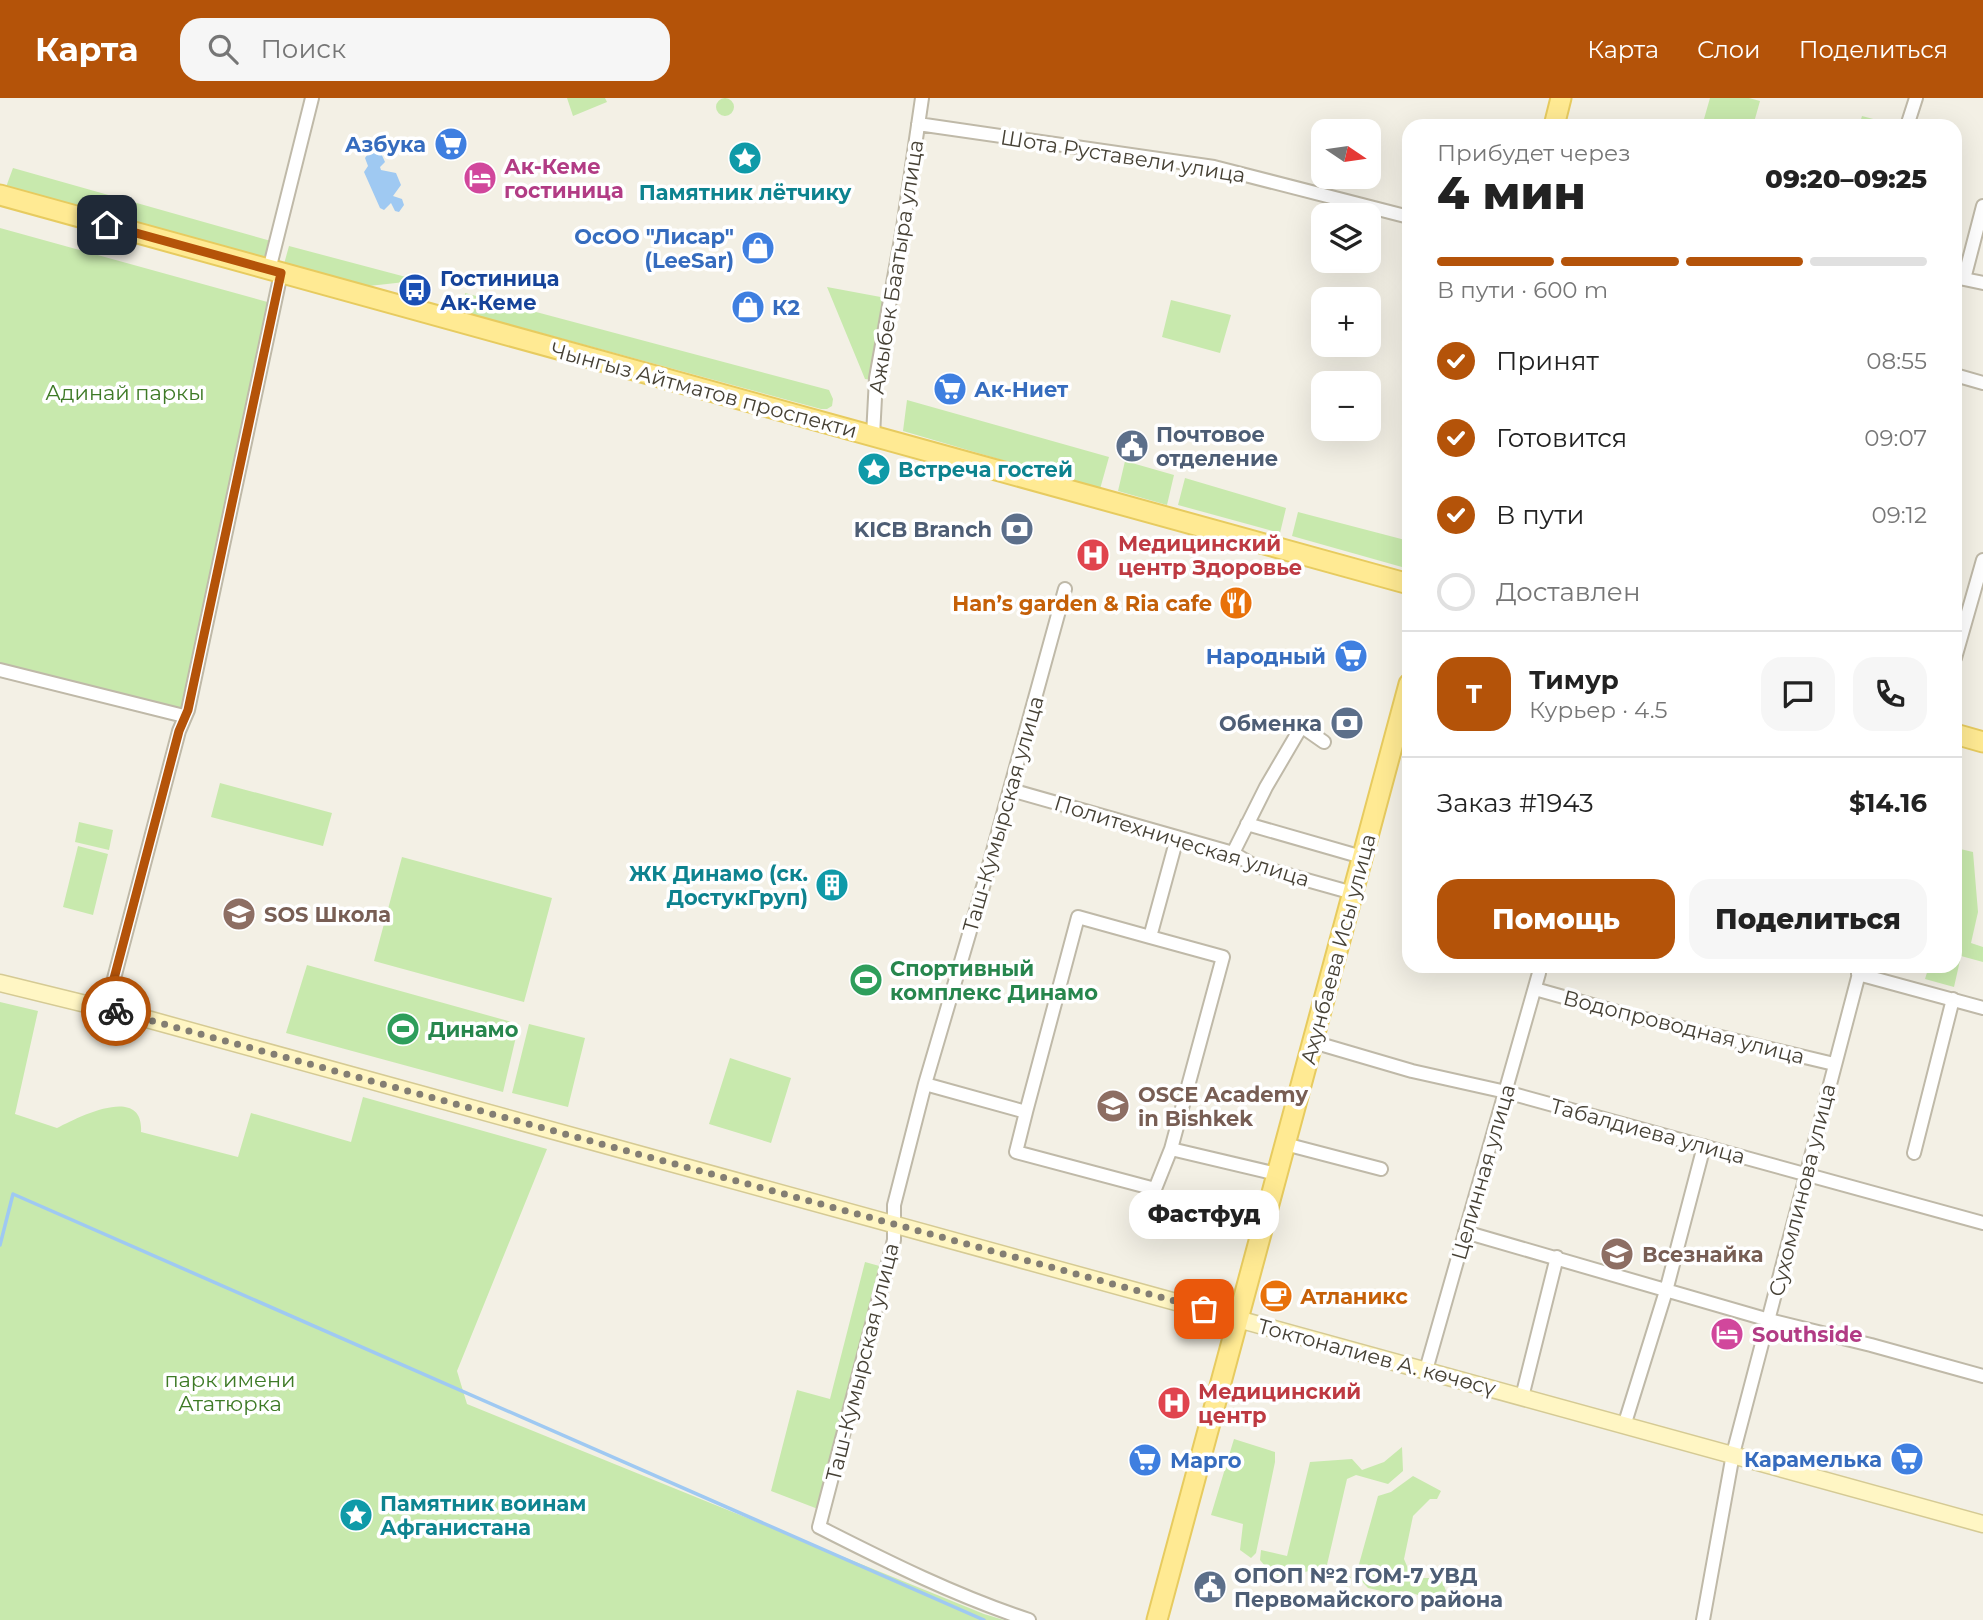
<!DOCTYPE html>
<html lang="ru">
<head>
<meta charset="utf-8">
<style>
  body { margin:0; font-family:Montserrat,sans-serif; background:#f6f6f6; color:#222; height:100vh; display:flex; flex-direction:column; font-size:26px; white-space:nowrap }
  * { box-sizing:border-box; margin:0 }
  p { font-size:23px; color:#767676 }
  .icon { flex:none; width:38px; height:38px; fill:none; stroke:currentColor; stroke-width:2; stroke-linecap:round; stroke-linejoin:round }
  .map { position:relative; flex:1; overflow:hidden }
  .sheet { position:absolute; left:1402px; top:21px; width:560px; height:854px; display:flex; flex-direction:column; background:#fff; border-radius:21px; box-shadow:0 7px 28px #0002 }
  .sheet>* { flex:none }
  .needle { width:46px; rotate:103deg }
  .tools { position:absolute; left:1311px; top:21px; display:grid; gap:14px }
  .tools a { display:grid; place-items:center; width:70px; height:70px; border-radius:14px; background:#fff; box-shadow:0 7px 28px #0002; font-size:35px }
  .pin { position:absolute; display:grid; place-items:center; width:60px; height:60px; color:#fff; margin:-30px; border-radius:14px; box-shadow:0 4px 10px #0006 }
  .courier { position:absolute; display:grid; place-items:center; width:70px; height:70px; margin:-35px; border:5px solid #b45309; border-radius:50%; background:#fff; color:#222; box-shadow:0 2px 9px #0007 }
  .bubble { position:absolute; height:49px; border-radius:21px; background:#fff; box-shadow:0 7px 28px #0002; font-size:23px; font-weight:800; line-height:49px; text-align:center }
  .headline em { font-style:normal; font-weight:800 }
  .headline div { display:flex; flex-direction:column-reverse }
  .headline { display:flex; align-items:center; justify-content:space-between; height:119px; padding:0 35px }
  h1 { font-size:46px; font-weight:800; line-height:52px }
  .bar { display:grid; grid-template-columns:repeat(4,1fr); gap:10px 7px; align-content:center; height:84px; padding:0 35px }
  .bar i { height:9px; border-radius:5px; background:#e0e0e0 }
  .bar .on { background:#b45309 }
  .bar p { grid-column:span 4 }
  .line { display:flex; align-items:center; gap:18px; padding:0 35px; border-top:2px solid #e0e0e0 }
  .line div { flex:1 }
  .round { display:grid; place-items:center; flex:none; width:74px; height:74px; border-radius:21px; background:#f6f6f6 }
  ol { padding:0 35px; list-style:none }
  li { display:flex; align-items:center; gap:21px; height:77px }
  li p { margin-inline-start:auto }
  li .icon { padding:7px; border-radius:50%; background:#b45309; color:#fff; stroke-width:4 }
  li:last-child { color:#767676 }
  li i { width:38px; height:38px; border:4px solid #e0e0e0; border-radius:50% }
  .action { display:flex; gap:14px; margin-top:auto; padding:14px 35px }
  .action a { flex:1; height:80px; border-radius:21px; background:#b45309; color:#fff; font-size:28px; font-weight:800; line-height:80px; text-align:center }
  .action a+a { background:#f6f6f6; color:#222 }
  header { display:flex; align-items:center; gap:42px; box-sizing:border-box; height:98px; padding:0 35px; background:#b45309; color:#fff }
  header strong { font-size:33px }
  nav { display:flex; gap:38px; margin-inline-start:auto; font-size:24px }
  .search { width:490px; height:63px; background:#f6f6f6; display:flex; align-items:center; gap:18px; box-sizing:border-box; padding:0 24px; border-radius:21px; color:#767676; font-size:26px }
  .map>svg:first-child { display:block }
</style>
</head>
<body>
<header>
<strong>Карта</strong>
<div class="search"><svg class="icon" aria-label="search" viewBox="0 0 24 24"><circle cx="10" cy="10" r="6"/><path d="M15 15l6 6"/></svg>Поиск</div>
<nav><a>Карта</a><a>Слои</a><a>Поделиться</a></nav>
</header>
<div class="map">
<svg width="1983" height="1522" viewBox="0 0 1983 1522">
  <rect width="100%" height="100%" fill="#f3f0e5"/>
  <!-- green -->
  <path fill="#c8e9ad" d="M567 0H605L607 4 573 18Z
    M1710 0H1749L1760 3 1753 28H1702Z
    M716 9a9 9 0 1 1 18 0a9 9 0 1 1-18 0Z
    M1862 18 1892 26 1891 28H1859Z
    M13 70 271 143 265 162 6 89Z
    M0 130 271 205 182 613 0 569Z
    M289 148 406 179 405 184 369 188 284 166Z
    M827 189 886 200 872 282 865 281Z
    M465 195 829 292 833 301 832 308 827 311H821L464 214Z
    M1171 202 1231 217 1220 255 1162 239Z
    M907 302 1109 359 1100 391 903 333Z
    M1125 363 1174 377 1167 407 1118 393Z
    M1185 380 1286 410 1280 435 1178 407Z
    M1298 414 1409 443V471L1292 438Z
    M220 685 332 715 323 748 211 719Z
    M79 724 113 732 109 752 75 744Z
    M78 748 108 756 93 817 63 809Z
    M1956 750 1973 754 1978 814 1971 845 1983 849V864L1961 858 1954 889 1925 881 1929 868H1955Z
    M402 759 552 800 524 904 374 863Z
    M307 867 519 926 503 994 286 935Z
    M0 904 38 913 15 1016 57 1030C80 1018 144 986 141 1034L238 1059 251 1015 351 1044 363 999 547 1051 457 1273 467 1306 984 1516 1004 1522H0Z
    M529 926 585 940 568 1009 512 995Z
    M730 960 791 980 771 1045 709 1026Z
    M865 1164 883 1169 818 1411 771 1393 797 1292 830 1301Z
    M1234 1341 1275 1354V1364L1256 1455 1251 1460 1240 1452 1243 1426 1211 1417Z
    M1402 1349 1403 1373 1388 1386 1356 1377 1347 1381 1326 1471 1351 1479 1348 1489 1309 1473 1276 1481 1260 1462 1261 1452 1287 1458 1310 1364 1352 1361 1362 1372 1384 1364Z
    M1413 1378 1441 1393 1437 1401H1430L1413 1418 1404 1461 1412 1480H1441L1446 1493 1433 1509 1421 1498 1406 1493 1390 1495 1368 1490 1356 1477 1378 1398 1391 1394Z"/>
  <!-- water -->
  <path fill="#9fc9f2" d="M372 50 380 53 385 64 380 69 381 72 396 75 401 87 393 98 402 101 404 107 399 114 395 113 391 105 384 112 380 110 364 74 368 68 365 60Z"/>
  <g fill="none" stroke-linecap="round" stroke-linejoin="round">
    <!-- stream -->
    <path stroke="#9fc9f2" stroke-width="3.5" d="M0 1147 13 1096 984 1522"/>
    <defs>
      <path id="street" d="M918 26 1214 69 1409 119
        M1907 28 1916 0
        M1983 108 1964 181 1983 185
        M269 172 312 0
        M1955 277 1983 285
        M873 338 876 280 903 130 922 0
        M1955 560 1983 462
        M0 572 184 618
        M1011 692 1233 755 1253 767 1353 795
        M1247 726 1362 759
        M1233 755 1266 689 1300 631 1304 630 1324 644
        M1858 876 1983 910
        M1535 891 1628 917 1834 966
        M106 911 179 633 188 612 281 175
        M1313 944 1412 973 1506 994 1983 1125
        M925 986 1026 1014 1016 1054 1155 1091 1171 1051 1223 859 1150 839
        M1026 1014 1078 819 1150 839 1177 740
        M1285 1046 1381 1071
        M1171 1051 1277 1076
        M1914 1055 1953 901
        M1465 1134 1769 1222 1871 1247 1983 1278
        M1426 1272 1539 875
        M1522 1299 1557 1159
        M1624 1328 1666 1193 1704 1048
        M1029 1522C956 1498 888 1464 819 1429L894 1142V1107L925 986 985 782 1065 491
        M1703 1522 1733 1356 1861 868"/>
      <path id="secondary" d="M0 885 147 921 1983 1426"/>
      <path id="primary" d="M1554 28 1561 0
        M0 97 1409 486
        M1955 636 1983 644
        M1157 1522 1409 586"/>
    </defs>
    <!-- street casing -->
    <use href="#street" stroke="#bfb9a8" stroke-width="16"/>
    <!-- secondary casing -->
    <use href="#secondary" stroke="#d5ca94" stroke-width="19"/>
    <!-- primary casing -->
    <use href="#primary" stroke="#e7cb5f" stroke-width="23"/>
    <!-- street -->
    <use href="#street" stroke="#fff" stroke-width="12"/>
    <!-- secondary -->
    <use href="#secondary" stroke="#fff6c4" stroke-width="16"/>
    <!-- primary -->
    <use href="#primary" stroke="#ffea93" stroke-width="19"/>
  </g>
  <g fill="none" stroke-linecap="round" stroke-linejoin="round">
    <!-- done -->
    <path stroke="#837e73" stroke-width="7" stroke-dasharray="0 12.6" d="M116 913 1204 1211"/>
    <!-- route -->
    <path stroke="#b45309" stroke-width="9" d="M107 127 281 175 188 612 179 633 106 911 116 913"/>
  </g>
  <!-- icons -->
  <defs>
    <symbol id="supermarket-disc" viewBox="-11 -11 22 22"><circle r="9.5" fill="#3f7fe0" stroke="#fff"/><path d="M-6-5.5h2.5l.6 2H6L4.5 2H-2.5L-4.4-4H-6ZM-1.5 3.2a1.3 1.3 0 1 0 .1 0ZM3 3.2a1.3 1.3 0 1 0 .1 0Z" fill="#fff"/></symbol>
    <symbol id="sight-disc" viewBox="-11 -11 22 22"><circle r="9.5" fill="#0f9aa8" stroke="#fff"/><path d="M0-6L1.8-2.2L6-1.7L2.9 1.2L3.7 5.4L0 3.3L-3.7 5.4L-2.9 1.2L-6-1.7L-1.8-2.2Z" fill="#fff"/></symbol>
    <symbol id="hotel-disc" viewBox="-11 -11 22 22"><circle r="9.5" fill="#d1479c" stroke="#fff"/><path d="M-6-4.5h1.5V1H6V5H4.5V3h-9V5H-6ZM-4 0a1.8 1.8 0 1 1 3.6 0ZM.5 0V-2.5h3Q6-2.5 6 0Z" fill="#fff"/></symbol>
    <symbol id="shop-disc" viewBox="-11 -11 22 22"><circle r="9.5" fill="#3f7fe0" stroke="#fff"/><path d="M-5-2.5h2.3a2.7 3.5 0 0 1 5.4 0H5L5.5 6h-11ZM-1.5-2.5h3a1.5 2.3 0 0 0-3 0Z" fill="#fff"/></symbol>
    <symbol id="bus-disc" viewBox="-11 -11 22 22"><circle r="9.5" fill="#1a4fb4" stroke="#fff"/><path d="M-5-6H5V4H4V6H2V4H-2V6H-4V4H-5ZM-3.5-4V0h7V-4ZM-3.5 1.2v1.5H-2V1.2ZM2 1.2v1.5H3.5V1.2Z" fill="#fff"/></symbol>
    <symbol id="civic-disc" viewBox="-11 -11 22 22"><circle r="9.5" fill="#5c6f8a" stroke="#fff"/><path d="M-.6-6.5H3V-4.5H.6V-3L4-1V1h2V6H-6V1h2V-1L-.6-3ZM-1.2 2.5V6h2.4V2.5Z" fill="#fff"/></symbol>
    <symbol id="bank-disc" viewBox="-11 -11 22 22"><circle r="9.5" fill="#5c6f8a" stroke="#fff"/><path d="M-6-4H6V4H-6ZM0-2.3a2.3 2.3 0 1 0 0 4.6a2.3 2.3 0 1 0 0-4.6Z" fill="#fff"/></symbol>
    <symbol id="hospital-disc" viewBox="-11 -11 22 22"><circle r="9.5" fill="#e0444e" stroke="#fff"/><path d="M-5-5h3v3.5h4V-5h3V5h-3V1.5h-4V5h-3Z" fill="#fff"/></symbol>
    <symbol id="restaurant-disc" viewBox="-11 -11 22 22"><circle r="9.5" fill="#e8710a" stroke="#fff"/><path d="M-5-6h1v4h1v-4h1v4h1v-4h1v5L-1.5 .5V6h-2V.5L-5-1ZM5-6V6H3V1.5H1.5Q1.5-4 5-6Z" fill="#fff"/></symbol>
    <symbol id="building-disc" viewBox="-11 -11 22 22"><circle r="9.5" fill="#0f9aa8" stroke="#fff"/><path d="M-4-6H4V6H1V3H-1V6H-4ZM-2.5-4.3h1.7v1.8h-1.7ZM.8-4.3h1.7v1.8H.8ZM-2.5-1h1.7V.8h-1.7ZM.8-1h1.7V.8H.8Z" fill="#fff"/></symbol>
    <symbol id="university-disc" viewBox="-11 -11 22 22"><circle r="9.5" fill="#8d6e63" stroke="#fff"/><path d="M0-5L7-2L0 1L-7-2ZM-4 1L0 2.5L4 1V4Q0 6-4 4Z" fill="#fff"/></symbol>
    <symbol id="stadium-disc" viewBox="-11 -11 22 22"><circle r="9.5" fill="#2e9e5b" stroke="#fff"/><path d="M0-5a6.5 5 0 1 0 0 10a6.5 5 0 1 0 0-10ZM-3.5-1.8h7v3.6h-7Z" fill="#fff"/></symbol>
    <symbol id="school-disc" viewBox="-11 -11 22 22"><circle r="9.5" fill="#8d6e63" stroke="#fff"/><path d="M0-5L7-2L0 1L-7-2ZM-4 1L0 2.5L4 1V4Q0 6-4 4Z" fill="#fff"/></symbol>
    <symbol id="cafe-disc" viewBox="-11 -11 22 22"><circle r="9.5" fill="#e8710a" stroke="#fff"/><path d="M-5.5-4.5H6V0H3Q3 3.5 0 3.5H-2.5Q-5.5 3.5-5.5 0ZM3-3.2v2h1.7v-2ZM-6 4.5H4V6H-6Z" fill="#fff"/></symbol>
  </defs>
  <g fill-rule="evenodd">
    <use href="#supermarket-disc" x="432" y="27" width="38" height="38"/>
    <use href="#sight-disc" x="726" y="41" width="38" height="38"/>
    <use href="#hotel-disc" x="461" y="61" width="38" height="38"/>
    <use href="#shop-disc" x="739" y="131" width="38" height="38"/>
    <use href="#bus-disc" x="396" y="173" width="38" height="38"/>
    <use href="#shop-disc" x="729" y="190" width="38" height="38"/>
    <use href="#supermarket-disc" x="931" y="272" width="38" height="38"/>
    <use href="#civic-disc" x="1113" y="329" width="38" height="38"/>
    <use href="#sight-disc" x="855" y="352" width="38" height="38"/>
    <use href="#bank-disc" x="998" y="412" width="38" height="38"/>
    <use href="#hospital-disc" x="1074" y="438" width="38" height="38"/>
    <use href="#restaurant-disc" x="1217" y="486" width="38" height="38"/>
    <use href="#supermarket-disc" x="1332" y="539" width="38" height="38"/>
    <use href="#bank-disc" x="1328" y="606" width="38" height="38"/>
    <use href="#building-disc" x="813" y="768" width="38" height="38"/>
    <use href="#university-disc" x="220" y="797" width="38" height="38"/>
    <use href="#stadium-disc" x="847" y="863" width="38" height="38"/>
    <use href="#stadium-disc" x="384" y="912" width="38" height="38"/>
    <use href="#university-disc" x="1094" y="989" width="38" height="38"/>
    <use href="#school-disc" x="1598" y="1137" width="38" height="38"/>
    <use href="#cafe-disc" x="1257" y="1179" width="38" height="38"/>
    <use href="#hotel-disc" x="1708" y="1217" width="38" height="38"/>
    <use href="#hospital-disc" x="1155" y="1286" width="38" height="38"/>
    <use href="#supermarket-disc" x="1888" y="1342" width="38" height="38"/>
    <use href="#supermarket-disc" x="1126" y="1343" width="38" height="38"/>
    <use href="#sight-disc" x="337" y="1398" width="38" height="38"/>
    <use href="#civic-disc" x="1191" y="1470" width="38" height="38"/>
  </g>
  <g text-anchor="middle" dominant-baseline="central" stroke-width="7" stroke-linejoin="round" paint-order="stroke">
    <!-- shop labels -->
    <g font-size="21" font-weight="bold" fill="#366cbe" stroke="#fff" text-anchor="end">
      <text x="426" y="46">Азбука</text>
      <text x="734" y="138">ОсОО "Лисар"<tspan x="734" dy="24">(LeeSar)</tspan></text>
      <text x="772" y="209" text-anchor="start">К2</text>
      <text x="974" y="291" text-anchor="start">Ак-Ниет</text>
      <text x="1326" y="558">Народный</text>
      <text x="1882" y="1361">Карамелька</text>
      <text x="1170" y="1362" text-anchor="start">Марго</text>
    </g>
    <!-- street labels -->
    <g font-size="21" fill="#464135" stroke="#fff">
      <text transform="translate(1123 58) rotate(9)">Шота Руставели улица</text>
      <text transform="translate(896 169) rotate(-81)">Ажыбек Баатыра улица</text>
      <text transform="translate(704 292) rotate(15)">Чынгыз Айтматов проспекти</text>
      <text transform="translate(1003 716) rotate(-74)">Таш-Кумырская улица</text>
      <text transform="translate(1182 743) rotate(17)">Политехническая улица</text>
      <text transform="translate(1338 851) rotate(-75)">Ахунбаева Исы улица</text>
      <text transform="translate(1684 929) rotate(14)">Водопроводная улица</text>
      <text transform="translate(1648 1033) rotate(15)">Табалдиева улица</text>
      <text transform="translate(1483 1074) rotate(-74)">Целинная улица</text>
      <text transform="translate(1802 1092) rotate(-76)">Сухомлинова улица</text>
      <text transform="translate(1377 1259) rotate(15)">Токтоналиев А. көчөсү</text>
      <text transform="translate(862 1264) rotate(-76)">Таш-Кумырская улица</text>
    </g>
    <!-- hotel labels -->
    <g font-size="21" font-weight="bold" fill="#b23c85" stroke="#fff" text-anchor="start">
      <text x="504" y="68">Ак-Кеме<tspan x="504" dy="24">гостиница</tspan></text>
      <text x="1752" y="1236">Southside</text>
    </g>
    <!-- culture labels -->
    <g font-size="21" font-weight="bold" fill="#0d838f" stroke="#fff" text-anchor="start">
      <text x="745" y="94" text-anchor="middle">Памятник лётчику</text>
      <text x="898" y="371">Встреча гостей</text>
      <text x="808" y="775" text-anchor="end">ЖК Динамо (ск.<tspan x="808" dy="24">ДостукГруп)</tspan></text>
      <text x="380" y="1405">Памятник воинам<tspan x="380" dy="24">Афганистана</tspan></text>
    </g>
    <!-- transit labels -->
    <g font-size="21" font-weight="bold" fill="#164399" stroke="#fff" text-anchor="start">
      <text x="440" y="180">Гостиница<tspan x="440" dy="24">Ак-Кеме</tspan></text>
    </g>
    <!-- park labels -->
    <g font-size="21" fill="#3e7a26" stroke="#fff">
      <text x="125" y="294">Адинай паркы</text>
      <text x="230" y="1281">парк имени<tspan x="230" dy="24">Ататюрка</tspan></text>
    </g>
    <!-- service labels -->
    <g font-size="21" font-weight="bold" fill="#4e5e75" stroke="#fff" text-anchor="start">
      <text x="1156" y="336">Почтовое<tspan x="1156" dy="24">отделение</tspan></text>
      <text x="992" y="431" text-anchor="end">KICB Branch</text>
      <text x="1322" y="625" text-anchor="end">Обменка</text>
      <text x="1234" y="1477">ОПОП №2 ГОМ-7 УВД<tspan x="1234" dy="24">Первомайского района</tspan></text>
    </g>
    <!-- health labels -->
    <g font-size="21" font-weight="bold" fill="#be3a42" stroke="#fff" text-anchor="start">
      <text x="1118" y="445">Медицинский<tspan x="1118" dy="24">центр Здоровье</tspan></text>
      <text x="1198" y="1293">Медицинский<tspan x="1198" dy="24">центр</tspan></text>
    </g>
    <!-- food labels -->
    <g font-size="21" font-weight="bold" fill="#c56008" stroke="#fff" text-anchor="end">
      <text x="1212" y="505">Han’s garden &amp; Ria cafe</text>
      <text x="1300" y="1198" text-anchor="start">Атланикс</text>
    </g>
    <!-- education labels -->
    <g font-size="21" font-weight="bold" fill="#785e54" stroke="#fff" text-anchor="start">
      <text x="264" y="816">SOS Школа</text>
      <text x="1138" y="996">OSCE Academy<tspan x="1138" dy="24">in Bishkek</tspan></text>
      <text x="1642" y="1156">Всезнайка</text>
    </g>
    <!-- leisure labels -->
    <g font-size="21" font-weight="bold" fill="#27864d" stroke="#fff" text-anchor="start">
      <text x="890" y="870">Спортивный<tspan x="890" dy="24">комплекс Динамо</tspan></text>
      <text x="428" y="931">Динамо</text>
    </g>
  </g>
</svg>
<div class="tools">
<a><svg class="needle" viewBox="-14 -14 28 28"><path d="M0-13l5 13h-10z" fill="#e53935"/><path d="M0 13l5-13h-10z" fill="#767676"/></svg></a>
<a><svg class="icon" aria-label="layers" viewBox="0 0 24 24"><path d="M12 4l9 5-9 5-9-5zM3 14l9 5 9-5"/></svg></a>
<a>+</a>
<a>−</a>
</div>
<div class="pin" style="left:1204px;top:1211px;background:#ea580c"><svg class="icon" aria-label="bag" viewBox="0 0 24 24"><path d="M5 8h14l-1 12H6zM9 8a3 3 0 0 1 6 0"/></svg></div>
<div class="pin" style="left:107px;top:127px;background:#1f2937"><svg class="icon" aria-label="home" viewBox="0 0 24 24"><path d="M3 11l9-7 9 7M6 9v11h12V9"/></svg></div>
<div class="courier" style="left:116px;top:913px"><svg class="icon" aria-label="bike" viewBox="0 0 24 24"><circle cx="6" cy="16" r="4"/><circle cx="18" cy="16" r="4"/><path d="M6 16l4-8h5l3 8M10 8l3 8H6M13 5h3"/></svg></div>
<div class="bubble" style="left:1129px;top:1092px;width:150px">Фастфуд</div>
<section class="sheet">
<div class="headline"><div><h1>4 мин</h1><p>Прибудет через</p></div><em>09:20–09:25</em></div>
<div class="bar"><i class="on"></i><i class="on"></i><i class="on"></i><i></i><p>В пути · 600 m</p></div>
<ol>
<li><svg class="icon" aria-label="check" viewBox="0 0 24 24"><path d="M5 12l5 5 9-10"/></svg>Принят<p>08:55</p></li>
<li><svg class="icon" aria-label="check" viewBox="0 0 24 24"><path d="M5 12l5 5 9-10"/></svg>Готовится<p>09:07</p></li>
<li><svg class="icon" aria-label="check" viewBox="0 0 24 24"><path d="M5 12l5 5 9-10"/></svg>В пути<p>09:12</p></li>
<li><i></i>Доставлен</li>
</ol>
<div class="line" style="height:126px"><b class="round" style="background:#b45309;color:#fff">Т</b><div><b>Тимур</b><p>Курьер · 4.5</p></div><a class="round"><svg class="icon" aria-label="chat" viewBox="0 0 24 24"><path d="M4 5h16v11H9l-5 4z"/></svg></a><a class="round"><svg class="icon" aria-label="phone" viewBox="0 0 24 24"><path d="M5 4h4l2 5-3 2q2 4 5 5l2-3 5 2v4C11 20 4 13 5 4z"/></svg></a></div>
<div class="line" style="height:91px"><div>Заказ #1943</div><b>$14.16</b></div>
<div class="action"><a>Помощь</a><a>Поделиться</a></div>
</section>
</div>
</body>
</html>
